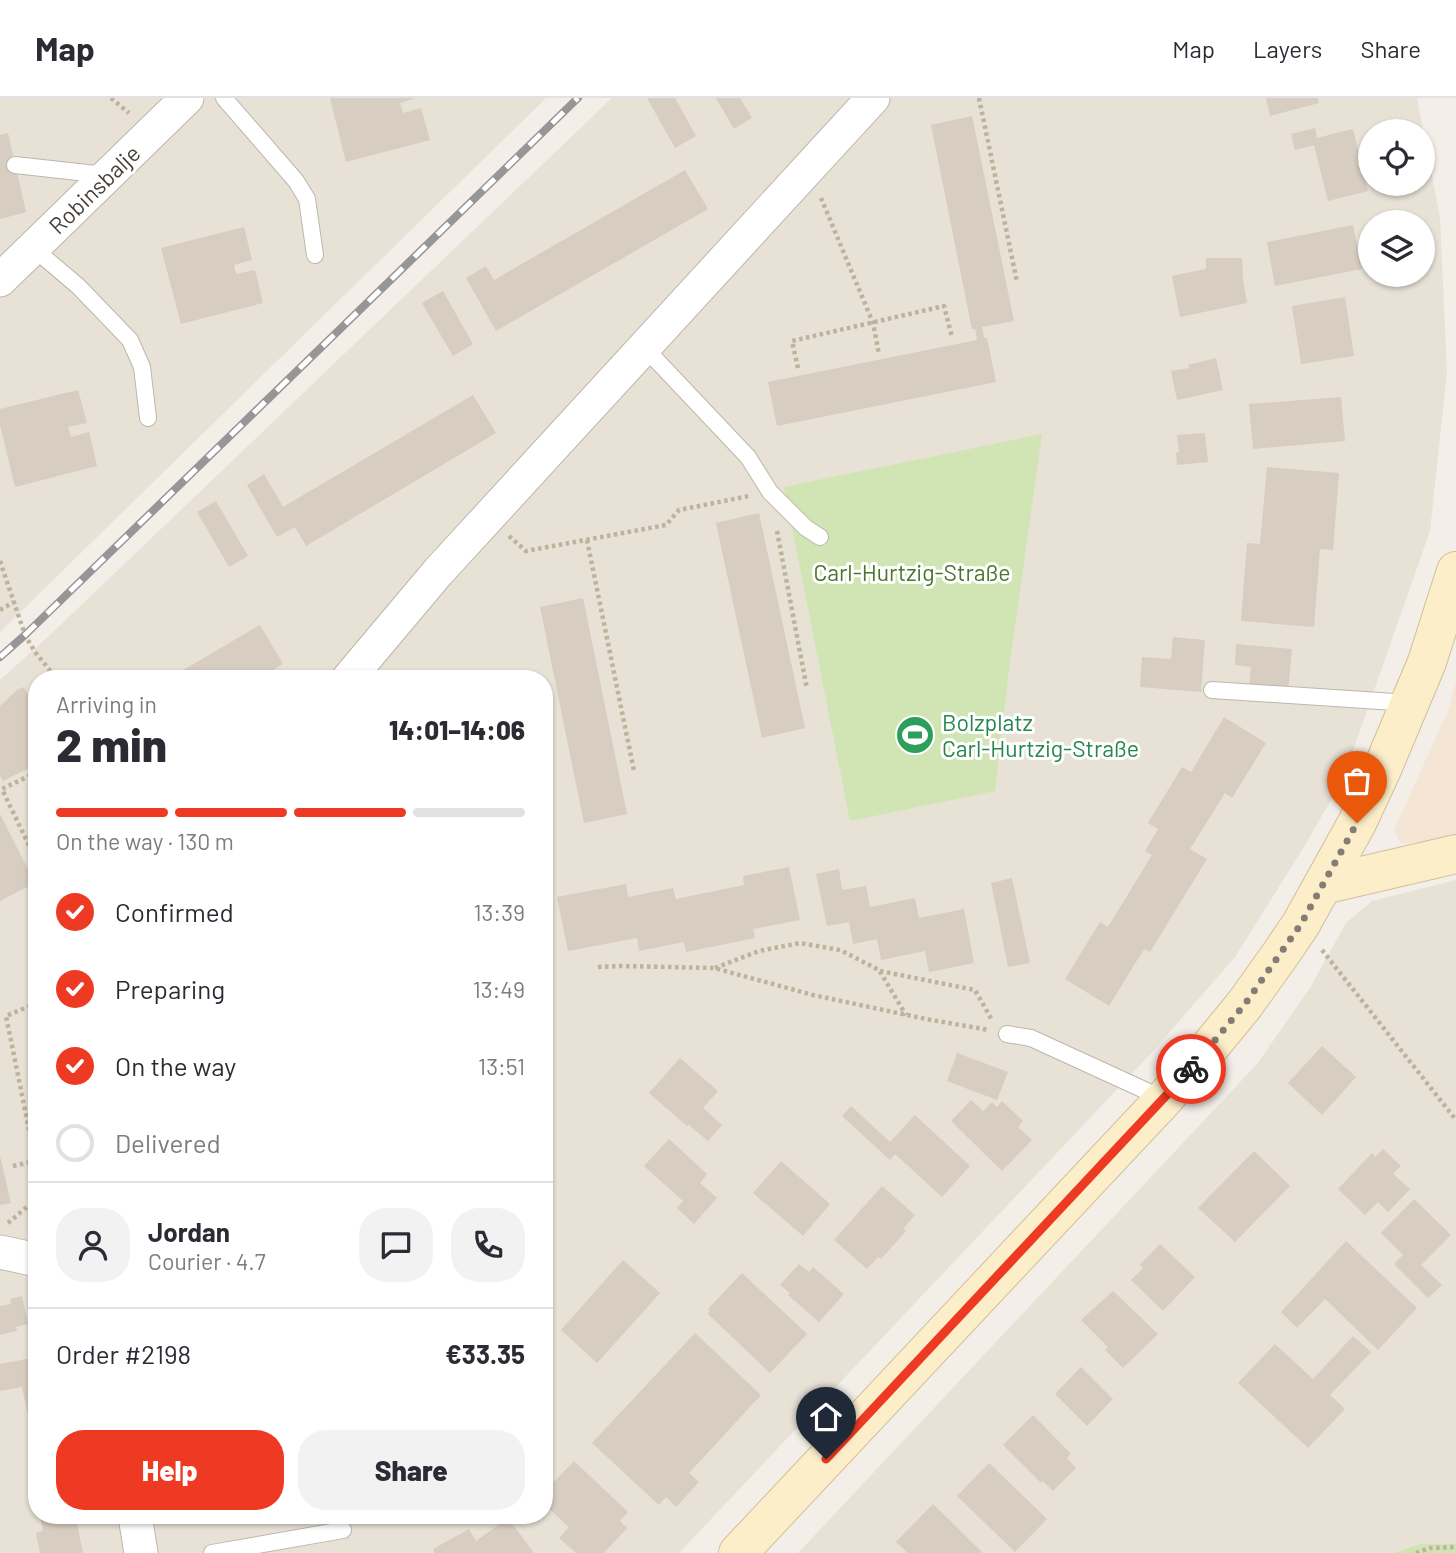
<!DOCTYPE html>
<html lang="en">
<head>
<meta charset="utf-8">
<style>
  body { margin:0; font-family:Barlow,sans-serif; background:#f2f2f3; color:#2b2b33; height:100vh; display:flex; flex-direction:column; font-size:26px; white-space:nowrap }
  * { box-sizing:border-box; margin:0 }
  p { font-size:23px; color:#7c7c81 }
  .icon { flex:none; width:38px; height:38px; fill:none; stroke:currentColor; stroke-width:2; stroke-linecap:round; stroke-linejoin:round }
  .map { position:relative; flex:1; overflow:hidden }
  .sheet { position:absolute; left:28px; top:572px; width:525px; height:854px; display:flex; flex-direction:column; background:#fff; border-radius:28px; box-shadow:0 2px 5px #0004 }
  .sheet>* { flex:none }
  .buttons { position:absolute; left:1358px; top:21px; display:grid; gap:14px }
  .buttons a { display:grid; place-items:center; width:77px; height:77px; border-radius:50%; background:#fff; box-shadow:0 2px 5px #0004; font-size:35px }
  .pin { position:absolute; display:grid; place-items:center; width:60px; height:60px; color:#fff; margin:-72px -30px; border-radius:50% 50% 50% 0; rotate:-45deg; box-shadow:0 0 7px #0007 }
  .pin .icon { rotate:45deg }
  .courier { position:absolute; display:grid; place-items:center; width:70px; height:70px; margin:-35px; border:5px solid #ef3a23; border-radius:50%; background:#fff; color:#222; box-shadow:0 2px 9px #0007 }
  .summary em { font-style:normal; font-weight:800 }
  .summary div { display:flex; flex-direction:column-reverse }
  .summary { display:flex; align-items:center; justify-content:space-between; height:119px; padding:0 28px }
  h1 { font-size:46px; font-weight:800; line-height:52px }
  .bar { display:grid; grid-template-columns:repeat(4,1fr); gap:10px 7px; align-content:center; height:84px; padding:0 28px }
  .bar i { height:9px; border-radius:5px; background:#e1e1e2 }
  .bar .on { background:#ef3a23 }
  .bar p { grid-column:span 4 }
  .line { display:flex; align-items:center; gap:18px; padding:0 28px; border-top:2px solid #e1e1e2 }
  .line div { flex:1 }
  .round { display:grid; place-items:center; flex:none; width:74px; height:74px; border-radius:28px; background:#f2f2f3 }
  ol { padding:0 28px; list-style:none }
  li { display:flex; align-items:center; gap:21px; height:77px }
  li p { margin-inline-start:auto }
  li .icon { padding:7px; border-radius:50%; background:#ef3a23; color:#fff; stroke-width:4 }
  li:last-child { color:#7c7c81 }
  li i { width:38px; height:38px; border:4px solid #e1e1e2; border-radius:50% }
  .button { display:flex; gap:14px; margin-top:auto; padding:14px 28px }
  .button a { flex:1; height:80px; border-radius:28px; background:#ef3a23; color:#fff; font-size:28px; font-weight:800; line-height:80px; text-align:center }
  .button a+a { background:#f2f2f3; color:#2b2b33 }
  header { display:flex; align-items:center; gap:42px; box-sizing:border-box; height:98px; padding:0 35px; background:#fff; border-bottom:2px solid #e1e1e2 }
  header strong { font-size:33px }
  nav { display:flex; gap:38px; margin-inline-start:auto; font-size:24px }
  .map>svg:first-child { display:block }
</style>
</head>
<body>
<header>
<strong>Map</strong>
<nav><a>Map</a><a>Layers</a><a>Share</a></nav>
</header>
<div class="map">
<svg width="1456" height="1455" viewBox="0 0 1456 1455">
  <rect width="100%" height="100%" fill="#f3efe8"/>
  <!-- residential -->
  <path fill="#e7e1d6" fill-rule="evenodd" d="M0 0H546L0 534Z
    M612 0H1417L1440 120 1447 274 1430 433 1343 681 1305 747 1235 859 1154 952 679 1455H0V582L51 536ZM1370 33H1423V86H1370ZM1370 124H1423V177H1370ZM37 581H544V1418H37Z
    M1456 782V1446H1420L1394 1455H798L1257 966 1310 890 1346 825 1372 803Z"/>
  <!-- commercial -->
  <path fill="#f4e5d4" d="M1456 585V736L1429 743 1401 746 1394 732 1448 613Z"/>
  <!-- green -->
  <path fill="#d0e5b3" d="M1042 336 1009 571 995 693 850 723 784 389Z
    M1420 1446H1456V1455H1394Z"/>
  <!-- building -->
  <path fill="#d7cdc1" d="M330 0H415L400 5 403 15 421 10 430 42 346 64Z
    M647 0H675L696 38 675 50Z
    M716 0H740L752 20 734 31Z
    M1266 0H1318L1319 5 1270 18Z
    M972 18 1014 223 982 229 984 240H987L996 284 777 328 768 284 977 242 975 231H972L931 27Z
    M1315 30 1317 40 1353 31 1368 93 1328 103 1314 47 1295 52 1291 36Z
    M8 35 26 114 0 121V37Z
    M685 72 708 111 496 233 466 180 486 168 494 182Z
    M1353 127 1362 171 1275 188 1267 144Z
    M244 129 252 162 234 167 236 176 255 172 263 205 181 226 161 150Z
    M1206 160H1242L1243 182 1247 205 1180 219 1172 178 1206 171Z
    M443 193 473 246 453 258 422 205Z
    M1345 199 1354 258 1301 266 1292 208Z
    M1216 260 1223 292 1177 302 1171 273 1189 270 1188 267Z
    M78 292 87 325 68 329 71 339 89 334 97 368 15 389 0 327V311Z
    M473 297 496 335 306 448 295 429 277 439 247 387 264 376 283 409Z
    M1341 299 1345 343 1253 351 1249 306Z
    M1205 335 1208 364 1177 367 1176 355 1179 354 1177 337Z
    M1267 369 1339 375 1333 452 1320 451 1314 529 1241 523 1247 445 1260 446Z
    M216 403 248 458 229 469 197 414Z
    M759 415 805 630 762 640 716 425Z
    M583 500 627 716 584 725 540 509Z
    M260 527 283 566 258 581H168Z
    M1173 539 1205 542 1201 594 1140 589 1142 559 1171 561Z
    M1236 546 1292 551 1288 594 1249 591 1251 569 1235 567Z
    M24 589 35 611 37 610V666L3 683 0 677V608L17 592Z
    M1224 619 1266 645 1232 700 1225 695 1190 751 1207 761 1150 854 1144 851 1109 908 1065 881 1100 824 1108 829 1152 757 1145 753 1158 731 1148 725 1182 669 1191 674Z
    M0 716 35 785 0 803Z
    M789 769 800 822 753 831 755 840 686 854 684 844 639 853 637 840 568 853 557 799 626 786 628 799 673 790 676 801 744 787 743 778Z
    M839 771 842 792 866 788 870 809 915 800 919 820 964 811 974 865 929 874 925 853 881 862 877 841 853 846 849 824 827 828 816 776Z
    M1012 780 1030 865 1008 869 991 785Z
    M1322 948 1356 979 1322 1017 1288 985Z
    M957 955 1008 974 997 1002 947 983Z
    M680 960 718 993 703 1010 722 1027 708 1043 689 1027 687 1028 649 995Z
    M971 1002 983 1013 992 1004 997 1009 1002 1003 1023 1023 1018 1029 1032 1042 1002 1073 951 1023Z
    M851 1008 890 1044 915 1017 970 1068 942 1099 895 1056 890 1062 842 1018Z
    M669 1041 707 1076 700 1085 717 1100 694 1126 677 1110 683 1103 644 1068Z
    M1383 1051 1401 1068 1393 1076 1410 1091 1388 1114 1378 1104 1365 1117 1338 1091 1372 1055 1375 1059Z
    M1254 1053 1290 1088 1235 1144 1198 1110Z
    M0 1058 11 1105 0 1107Z
    M781 1063 830 1106 803 1138 753 1095Z
    M882 1088 915 1117 903 1131 906 1133 881 1161 878 1159 867 1171 834 1142Z
    M1414 1101 1451 1137 1421 1167 1442 1187 1428 1200 1394 1166 1403 1157 1381 1135Z
    M1346 1143 1417 1210 1378 1252 1325 1201 1297 1230 1281 1214Z
    M1160 1146 1195 1179 1163 1213 1131 1182 1143 1170 1140 1167Z
    M623 1162 660 1195 597 1265 561 1232Z
    M799 1166 809 1174 813 1169 844 1196 819 1224 788 1197 790 1195 780 1187Z
    M742 1175 807 1236 770 1275 708 1216 710 1213 708 1211Z
    M1113 1193 1158 1236 1123 1270 1105 1252 1108 1249 1081 1222Z
    M22 1198 28 1226 16 1229 17 1233 0 1237V1208L11 1206 10 1201Z
    M695 1235 761 1297 689 1375 699 1384 676 1409 666 1399 659 1407 592 1345Z
    M1353 1238 1371 1254 1330 1297 1345 1311 1308 1350 1238 1285 1275 1246 1313 1281Z
    M37 1259V1354H36L22 1289 0 1293V1266Z
    M1081 1269 1113 1301 1087 1328 1055 1296Z
    M1033 1317 1071 1356 1067 1360 1076 1370 1053 1393 1043 1383 1041 1385 1003 1347Z
    M37 1360V1396H36L28 1362Z
    M574 1363 628 1414 620 1423 627 1430 604 1455H576L559 1440 569 1429 544 1406V1394Z
    M989 1365 1047 1421 1015 1454 957 1398Z
    M933 1406 983 1455H908L896 1444Z
    M40 1418H83L85 1424 77 1426 83 1455H40L36 1435 43 1433Z
    M508 1420 534 1455H434L433 1451 469 1431 476 1443Z"/>
  <g fill="none" stroke-linecap="round" stroke-linejoin="round">
    <defs>
      <path id="lane" d="M224 0 296 83 307 101 315 157
        M15 67 105 77
        M33 150 78 188 130 242 142 269 148 320
        M644 249 748 359 770 394 806 430 820 439
        M1212 592 1410 605
        M1007 936 1031 940 1164 1001
        M212 1455 343 1432"/>
      <path id="street" d="M0 182 187 0
        M348 581 438 474 873 0
        M0 1154 37 1162
        M135 1418 141 1455"/>
      <path id="secondary" d="M1323 787 1456 756
        M738 1455 1164 1001 1204 956 1245 906 1282 854 1301 826 1357 725 1383 669 1427 564 1456 473"/>
    </defs>
    <!-- lane casing -->
    <use href="#lane" stroke="#beb6ab" stroke-width="18"/>
    <!-- street casing -->
    <use href="#street" stroke="#beb6ab" stroke-width="35"/>
    <!-- secondary casing -->
    <use href="#secondary" stroke="#d0c099" stroke-width="40"/>
    <!-- path -->
    <path stroke="#bfb29d" stroke-width="4.5" stroke-dasharray="3.5 3.5" stroke-linecap="butt" d="M111 0 129 15
      M979 0 1017 184
      M821 100 873 225 879 256
      M798 270 792 243 944 208 952 239
      M777 433 807 591
      M509 438 526 453 666 427 679 412 749 398
      M587 442 634 673
      M0 463 25 537 35 554 57 581
      M0 512 14 504
      M37 674 2 691 34 758 37 760
      M1322 852 1456 1022
      M598 869 620 868 714 870 813 897 926 921 989 932
      M715 870 759 853 800 845 840 852 879 872 906 917
      M880 873 975 892 992 922
      M37 905 6 918 37 1071
      M13 1068 36 1063
      M8 1125 35 1102 37 1097
      M1416 1455 1430 1450 1456 1449"/>
    <!-- lane -->
    <use href="#lane" stroke="#fff" stroke-width="16"/>
    <!-- street -->
    <use href="#street" stroke="#fff" stroke-width="33"/>
    <!-- secondary -->
    <use href="#secondary" stroke="#fceec9" stroke-width="38"/>
    <defs>
      <path id="rail" d="M0 559 25 537 578 0"/>
    </defs>
    <!-- rail casing -->
    <use href="#rail" stroke="#969696" stroke-width="8"/>
    <!-- rail -->
    <use href="#rail" stroke="#fff" stroke-width="5" stroke-dasharray="16" stroke-linecap="butt"/>
  </g>
  <g fill="none" stroke-linecap="round" stroke-linejoin="round">
    <!-- done -->
    <path stroke="#837d75" stroke-width="7" stroke-dasharray="0 12.6" d="M1191 971 1245 906 1301 826 1357 725"/>
    <!-- route -->
    <path stroke="#ef3a23" stroke-width="9" d="M826 1361 1191 971"/>
  </g>
  <!-- icons -->
  <defs>
    <symbol id="stadium-disc" viewBox="-11 -11 22 22"><circle r="9.5" fill="#2e9e5b" stroke="#fff"/><path d="M0-5a6.5 5 0 1 0 0 10a6.5 5 0 1 0 0-10ZM-3.5-1.8h7v3.6h-7Z" fill="#fff"/></symbol>
  </defs>
  <g fill-rule="evenodd">
    <use href="#stadium-disc" x="893" y="615" width="44" height="44"/>
  </g>
  <g text-anchor="middle" dominant-baseline="central" stroke-width="6" stroke-linejoin="round" paint-order="stroke">
    <!-- street labels -->
    <g font-size="23" fill="#463f37" stroke="#fff">
      <text transform="translate(94 91) rotate(-44)">Robinsbalje</text>
    </g>
    <!-- park labels -->
    <g font-size="23" fill="#4b752d" stroke="#fff">
      <text x="912" y="474">Carl-Hurtzig-Straße</text>
    </g>
    <!-- leisure labels -->
    <g font-size="23" fill="#27864d" stroke="#fff" text-anchor="start">
      <text x="942" y="624">Bolzplatz<tspan x="942" dy="26">Carl-Hurtzig-Straße</tspan></text>
    </g>
  </g>
</svg>
<div class="buttons">
<a><svg class="icon" aria-label="locate" viewBox="0 0 24 24"><circle cx="12" cy="12" r="6"/><path d="M12 2v4M12 18v4M2 12h4M18 12h4"/></svg></a>
<a><svg class="icon" aria-label="layers" viewBox="0 0 24 24"><path d="M12 4l9 5-9 5-9-5zM3 14l9 5 9-5"/></svg></a>
</div>
<div class="pin" style="left:1357px;top:725px;background:#ea580c"><svg class="icon" aria-label="bag" viewBox="0 0 24 24"><path d="M5 8h14l-1 12H6zM9 8a3 3 0 0 1 6 0"/></svg></div>
<div class="pin" style="left:826px;top:1361px;background:#1f2937"><svg class="icon" aria-label="home" viewBox="0 0 24 24"><path d="M3 11l9-7 9 7M6 9v11h12V9"/></svg></div>
<div class="courier" style="left:1191px;top:971px"><svg class="icon" aria-label="bike" viewBox="0 0 24 24"><circle cx="6" cy="16" r="4"/><circle cx="18" cy="16" r="4"/><path d="M6 16l4-8h5l3 8M10 8l3 8H6M13 5h3"/></svg></div>
<section class="sheet">
<div class="summary"><div><h1>2 min</h1><p>Arriving in</p></div><em>14:01–14:06</em></div>
<div class="bar"><i class="on"></i><i class="on"></i><i class="on"></i><i></i><p>On the way · 130 m</p></div>
<ol>
<li><svg class="icon" aria-label="check" viewBox="0 0 24 24"><path d="M5 12l5 5 9-10"/></svg>Confirmed<p>13:39</p></li>
<li><svg class="icon" aria-label="check" viewBox="0 0 24 24"><path d="M5 12l5 5 9-10"/></svg>Preparing<p>13:49</p></li>
<li><svg class="icon" aria-label="check" viewBox="0 0 24 24"><path d="M5 12l5 5 9-10"/></svg>On the way<p>13:51</p></li>
<li><i></i>Delivered</li>
</ol>
<div class="line" style="height:126px"><a class="round"><svg class="icon" aria-label="person" viewBox="0 0 24 24"><circle cx="12" cy="8" r="4"/><path d="M4 21q1-7 8-7t8 7"/></svg></a><div><b>Jordan</b><p>Courier · 4.7</p></div><a class="round"><svg class="icon" aria-label="chat" viewBox="0 0 24 24"><path d="M4 5h16v11H9l-5 4z"/></svg></a><a class="round"><svg class="icon" aria-label="phone" viewBox="0 0 24 24"><path d="M5 4h4l2 5-3 2q2 4 5 5l2-3 5 2v4C11 20 4 13 5 4z"/></svg></a></div>
<div class="line" style="height:91px"><div>Order #2198</div><b>€33.35</b></div>
<div class="button"><a>Help</a><a>Share</a></div>
</section>
</div>
</body>
</html>
